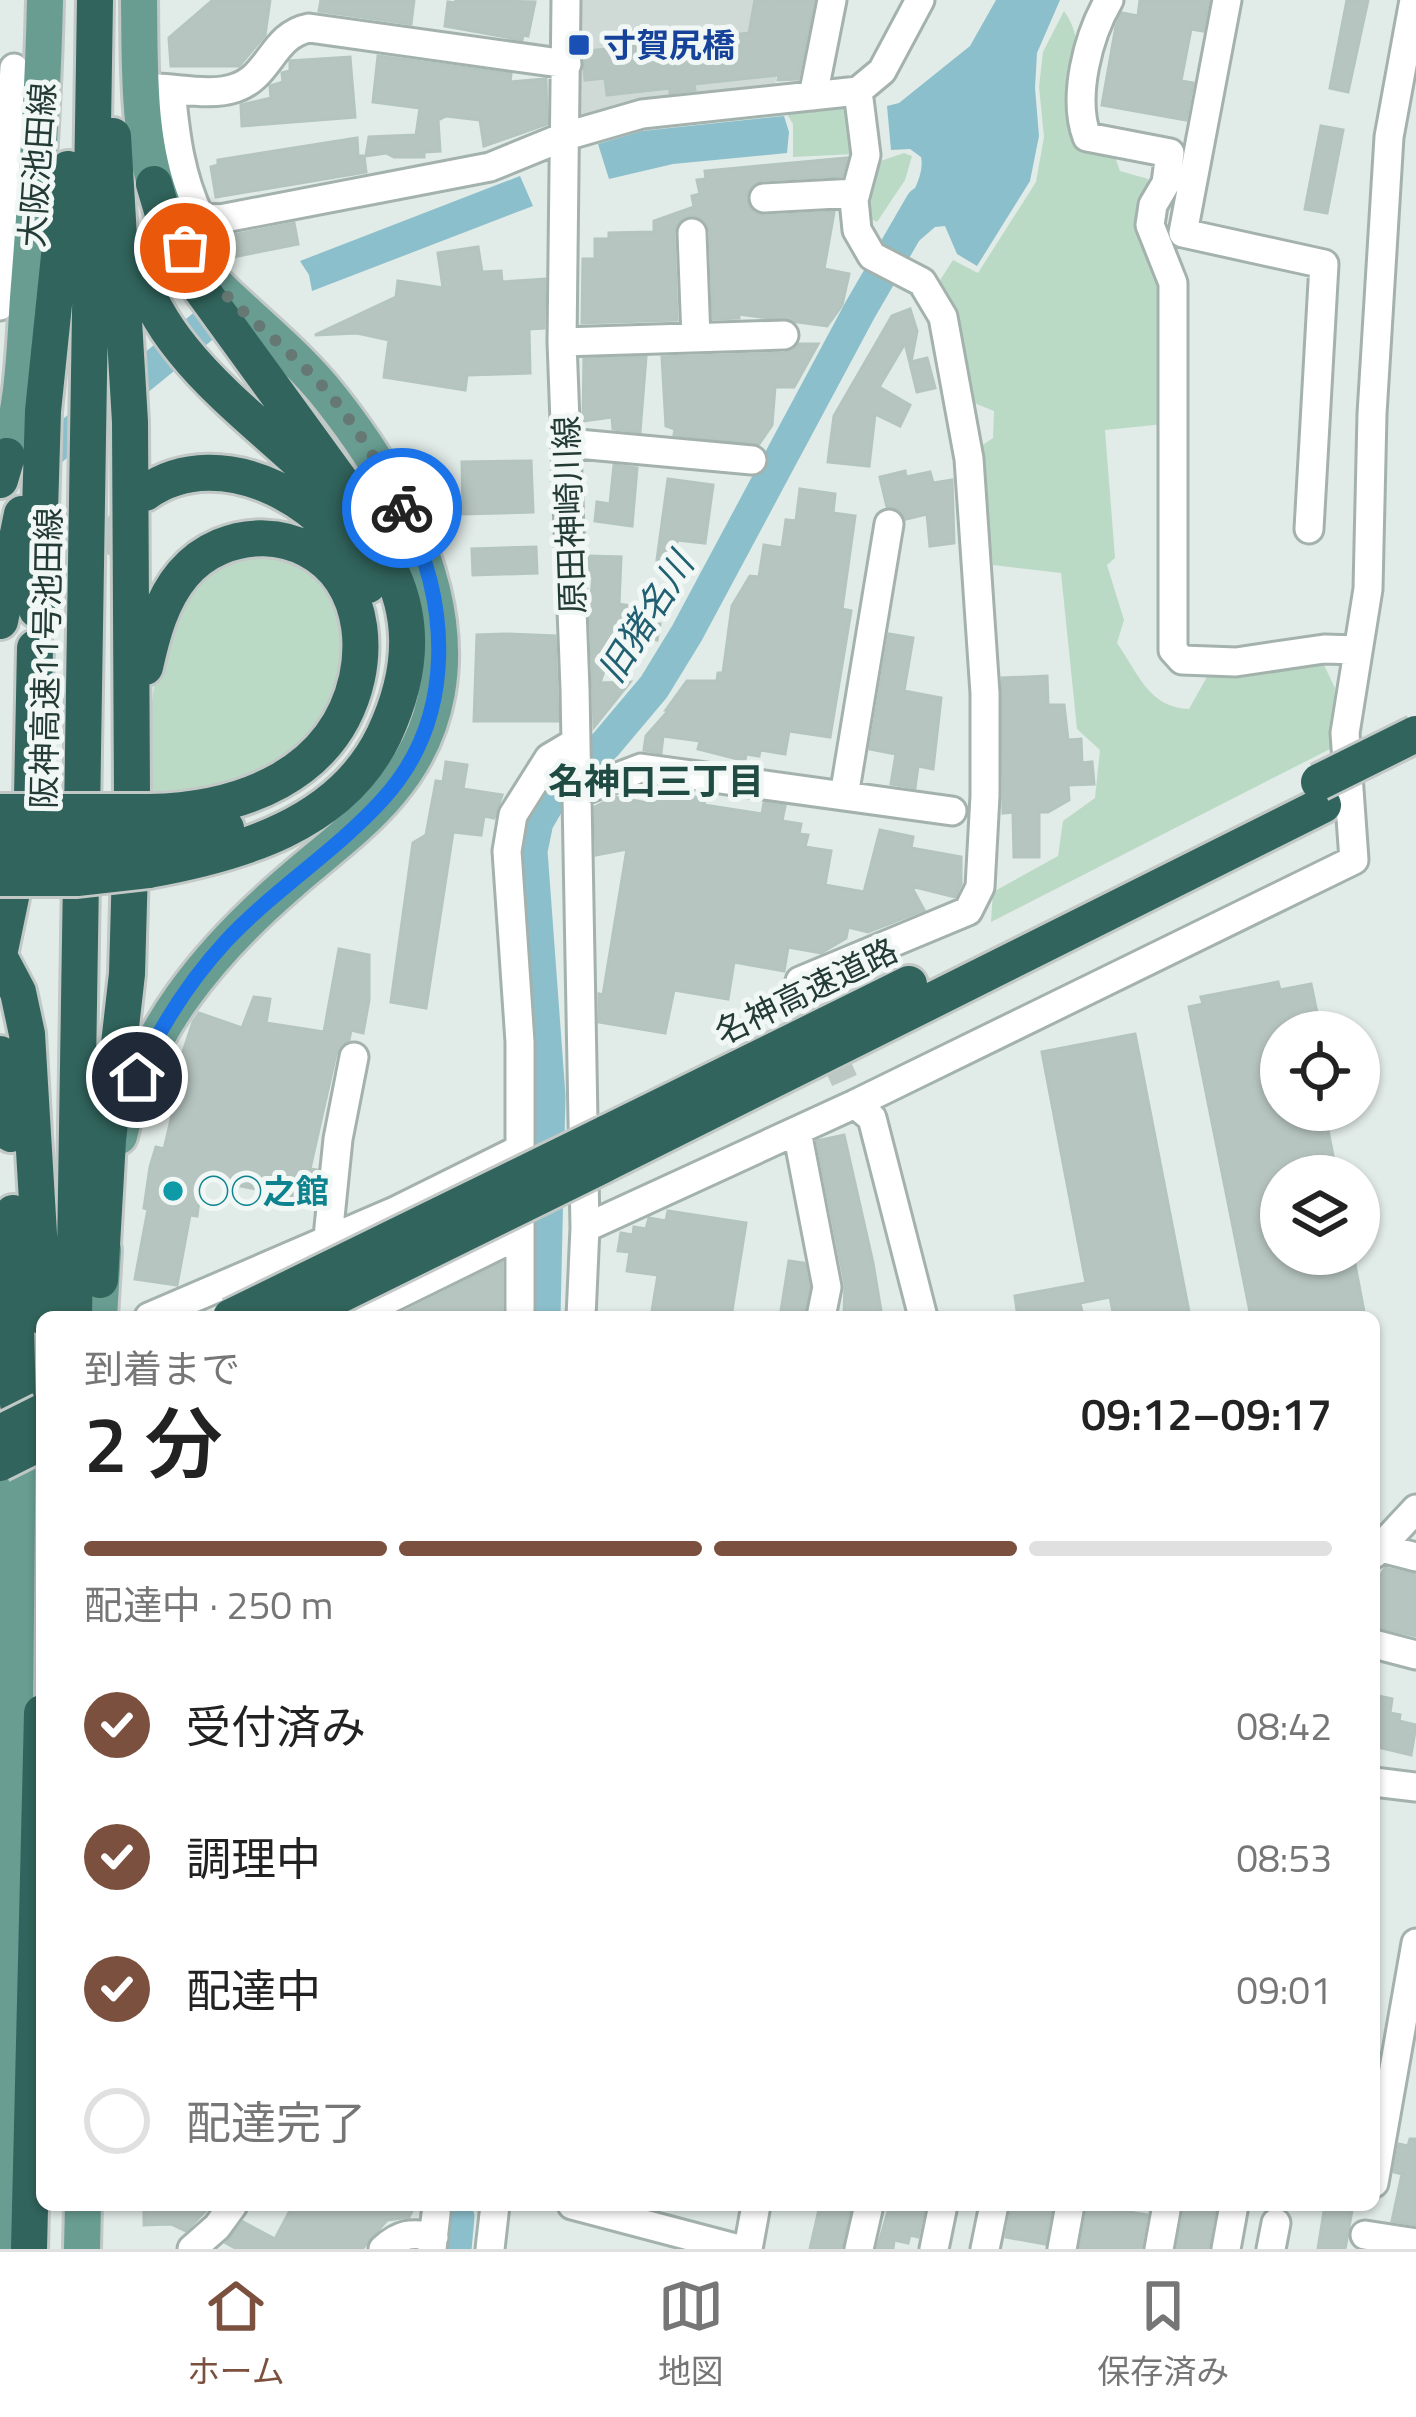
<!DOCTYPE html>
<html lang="ja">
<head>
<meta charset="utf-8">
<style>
  body { margin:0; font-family:"Titillium Web","Noto Sans JP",sans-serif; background:#f6f6f6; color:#222; height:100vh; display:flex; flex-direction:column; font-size:45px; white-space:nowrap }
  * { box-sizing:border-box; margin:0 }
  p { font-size:39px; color:#767676 }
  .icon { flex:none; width:66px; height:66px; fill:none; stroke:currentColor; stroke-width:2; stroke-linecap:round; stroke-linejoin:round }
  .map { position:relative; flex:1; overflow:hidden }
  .side { position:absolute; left:36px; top:1311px; width:1344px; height:900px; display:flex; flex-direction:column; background:#fff; border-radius:18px; box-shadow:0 3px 9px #0004 }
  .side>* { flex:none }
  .fabs { position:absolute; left:1260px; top:1011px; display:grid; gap:24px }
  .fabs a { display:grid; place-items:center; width:120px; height:120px; border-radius:50%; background:#fff; box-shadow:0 3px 9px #0004; font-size:60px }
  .pin { position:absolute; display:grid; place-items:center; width:102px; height:102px; color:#fff; margin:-51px; border:6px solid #fff; border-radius:50%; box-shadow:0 3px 12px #0007 }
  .courier { position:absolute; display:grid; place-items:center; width:120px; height:120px; margin:-60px; border:9px solid #1a73e8; border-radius:50%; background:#fff; color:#222; box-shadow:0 3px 15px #0007 }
  .head em { font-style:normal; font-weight:600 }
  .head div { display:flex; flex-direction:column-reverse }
  .head { display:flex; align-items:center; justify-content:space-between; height:204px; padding:0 48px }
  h1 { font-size:78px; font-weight:600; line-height:90px }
  .bar { display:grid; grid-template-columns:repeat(4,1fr); gap:18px 12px; align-content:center; height:144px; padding:0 48px }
  .bar i { height:15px; border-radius:9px; background:#e0e0e0 }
  .bar .selected { background:#7b503e }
  .bar p { grid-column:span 4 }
  ol { padding:0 48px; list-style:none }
  li { display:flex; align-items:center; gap:36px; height:132px }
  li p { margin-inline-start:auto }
  li .icon { padding:12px; border-radius:50%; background:#7b503e; color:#fff; stroke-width:4 }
  li:last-child { color:#767676 }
  li i { width:66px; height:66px; border:6px solid #e0e0e0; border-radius:50% }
  .tabs { display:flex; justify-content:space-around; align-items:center; height:168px; border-top:3px solid #e0e0e0; background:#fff; font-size:33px; color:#767676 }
  .tabs a { display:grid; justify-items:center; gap:6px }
  .tabs .selected { color:#7b503e }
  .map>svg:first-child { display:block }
</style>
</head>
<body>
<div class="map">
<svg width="1416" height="2249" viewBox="0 0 1416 2249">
  <rect width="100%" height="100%" fill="#e1ebe7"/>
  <!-- built -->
  <path fill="#cfdad6" d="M577 0H789L774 91 580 121Z"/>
  <!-- green -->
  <path fill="#bbdac5" d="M1064 11C1087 42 1076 85 1071 121L1113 151 1120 171 1148 179 1144 225 1166 290 1164 424 1105 430 1115 558 1107 565 1124 620 1117 643C1138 673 1149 708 1189 709L1208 675 1324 665 1335 688 1330 749 991 922 993 892 1058 856 1063 821 1095 798 1100 750 1077 729 1061 573 993 565 980 447 993 438 994 411 974 403 953 305 937 285 953 260 978 273 1036 182 1044 137 1039 87 1043 52Z
    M843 109 850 112 855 154 793 157V124L787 114Z
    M904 153 912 156 905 180 877 222 867 217 878 162Z
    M245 550C259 551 278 549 291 555 311 564 335 586 341 607 354 651 335 725 298 752 254 785 202 794 149 799 148 723 148 634 204 574 214 564 232 557 245 550Z"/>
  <!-- water -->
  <path fill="#8cbfcc" d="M996 0H1060L1037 53 1035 88 1039 136 1030 181 977 266 957 254 945 226 935 227 913 246 887 231C901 213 926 180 921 157L910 149 891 150 887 106 899 103 970 46Z
    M784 116 789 132 787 153 673 164 609 179 598 144 642 131Z
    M520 176 533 206 312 291 309 275 300 261Z"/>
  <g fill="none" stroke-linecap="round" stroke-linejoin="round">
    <!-- river -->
    <path stroke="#8cbfcc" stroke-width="33" d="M25 471 212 319
      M544 1317 549 1096 531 851 537 822 552 796 606 744 654 687 687 633 860 310 922 203
      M455 2249 458 2217"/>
  </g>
  <!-- building -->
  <path fill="#b7c5c0" stroke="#b4c4be" stroke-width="3" d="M213 0H270L265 35 239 66H171L169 38Z
    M321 0H414L411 24 319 11Z
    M456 0 535 2 528 36 523 35 522 40 445 26 448 2 455 3Z
    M755 0 814 1 798 79 778 80 779 75 694 84 695 90 670 93V88L607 95 605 78 585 80 583 56H589L588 51 749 33Z
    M1140 0H1209L1203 31 1191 29 1181 81 1193 83 1186 120 1102 105 1116 26 1122 13 1138 16Z
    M1347 0H1368L1348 92 1330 88Z
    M378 56 511 74 510 82 546 79 547 124 484 146 480 120 446 116 438 120 440 151 424 152V157H394L386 153 366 156 369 137 416 135 420 108 373 102Z
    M350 57 355 117 242 126 241 105 271 98 270 86 283 82 282 73 290 71V61Z
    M1321 126 1343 130 1327 213 1305 209Z
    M357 138 358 156H364L366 172 216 197 211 167 218 165V160Z
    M847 158 842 176 762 180 749 189 746 198 750 209 764 216 834 212 824 269 849 274 842 305 827 326 739 314V318L713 319 710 231 701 218 692 215 682 219 674 233 677 320 582 323 583 259H595V239H609V233L654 232V221L694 207 692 196 700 194 697 180 706 179 705 171Z
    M294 223 298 244 233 257 229 236Z
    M478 247 482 272 501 271 502 282 545 279 544 328 529 329 530 373 467 375 465 390 384 377 389 340 357 333 315 335 396 297 398 281 443 288 438 253Z
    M910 309 917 331 911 362 927 358 935 388 917 392 905 343 879 387 910 405 900 426 875 414 869 466 828 462 834 416 892 316Z
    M799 344H818L794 387H775L772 425 759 444 674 435 675 429 666 426 662 357 785 353Z
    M646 357 640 432 613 429 612 417 583 421 584 359Z
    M531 461 533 512 463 514 462 462Z
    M614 465 637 468 632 526 595 521 597 502 610 504Z
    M905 471 906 477 930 472 933 483 952 480 954 543 930 546 927 514 906 519 899 509 887 507 880 477Z
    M668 479 713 485 705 543 677 540 674 563 657 560Z
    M800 489 835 494 833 513 855 516 842 609 851 611 830 737 789 731 785 754 760 750 759 756 746 754 745 761 698 749 700 741 663 736 661 753 644 750 646 736 669 710H666L687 681H717L718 673H723L732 606 750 576 759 577 764 545 782 548 786 520 796 521Z
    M536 547 537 573 473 575 472 549Z
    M588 556 621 557 619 604 647 609 645 622 660 624 657 640 643 638 640 657 596 651 606 665 600 683 630 682 594 727 590 607 593 576H589Z
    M505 634 555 636 558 721H474L477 635Z
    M889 634 913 638 904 691 941 698 933 769 918 766 915 788 891 784 896 754 870 749Z
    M1047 676 1048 705H1064L1068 740 1081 739 1082 763 1092 762 1094 784 1068 785 1069 800 1048 812H1039V857H1014L1013 812 1003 813 1002 678Z
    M446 762 467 765 463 789 502 795 494 818 484 816 481 835 453 832 426 1008 391 1002 413 843 426 835 436 781 443 782Z
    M656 790 705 799 704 805 762 814 764 803 785 806 782 821 801 824 799 834 808 835 805 847 831 851 825 885 864 892 880 830 913 837 911 848 961 857V884L955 897 911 886 924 910 868 932 848 927 846 938 821 953 788 947 784 971 734 962 728 999 674 990 665 1033 599 1022V994L603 995 627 849 596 855 595 807 615 797 653 804Z
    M339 949 369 955V1000L363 1033 351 1030 349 1040 336 1054 310 1169 317 1170 314 1200 241 1186 242 1181 203 1171 197 1216 190 1215 177 1285 135 1279 148 1209 144 1208 150 1167 156 1147 164 1149 178 1090 171 1088 193 1022 199 1013 242 1028 254 997 270 999 266 1023 324 1032Z
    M1278 982 1280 990 1311 984 1321 1032H1281V1110H1324L1337 1176H1281V1254H1353L1365 1317H1251L1189 1007 1203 1004 1201 997Z
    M1135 1034 1190 1317H1158L1157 1310 1114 1317 1110 1297 1080 1303 1083 1317H1018L1015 1296 1086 1283 1042 1052Z
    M844 1135 873 1263 882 1317H844L845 1284 817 1141Z
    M668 1211 746 1223 731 1317H651L658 1275 627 1271 630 1252 618 1251 621 1233 633 1235 634 1227 646 1229 649 1218 666 1221Z
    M789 1261 804 1263 809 1287 803 1317H780Z
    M502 1263V1317H394Z
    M1385 1568 1416 1575V1636L1374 1626V1577L1379 1578Z
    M1374 1695 1392 1699 1390 1713 1400 1715 1399 1721 1416 1725 1411 1755 1374 1746Z
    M1410 2139H1416V2225L1392 2221 1402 2174 1394 2172 1399 2144 1408 2146Z
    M144 2205H211L186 2231 171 2224 144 2225Z
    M293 2205H415L409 2217 387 2220 362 2249H237L226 2243 243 2222 275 2239Z
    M820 2205H851L841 2249H810Z
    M890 2205H925L918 2237 910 2235 908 2243 894 2240 893 2249H877Z
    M1012 2205H1052L1045 2244 1006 2237Z
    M1088 2205 1147 2215 1141 2249H1080Z
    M1195 2205H1216L1208 2249H1177L1185 2206Z
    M1325 2205H1353L1345 2249H1318Z"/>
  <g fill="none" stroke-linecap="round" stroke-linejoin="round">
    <!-- minor-tunnel -->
    <path stroke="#bbc8c3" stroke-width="27" stroke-dasharray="27 14" stroke-linecap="butt" d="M800 981 855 1104"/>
    <!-- highway-tunnel -->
    <path stroke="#bbc8c3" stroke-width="36" stroke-dasharray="36 18" stroke-linecap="butt" d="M109 555 135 504"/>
    <defs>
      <path id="minor" d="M566 0 562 342 575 689 585 1228 581 1317
        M1109 0C1088 36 1072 97 1087 137L1170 153 1166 183 1153 205 1150 225 1173 283V650L1182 660 1236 662 1324 649 1357 650
        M1227 0 1183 233 1324 264 1309 529
        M157 88C181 89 212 96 235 88 270 77 272 35 309 28L567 64
        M171 89C175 133 180 176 200 217L220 219 490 167 566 136 642 114 858 91 882 71 920 0
        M813 96 832 0
        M764 198 856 193
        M692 233 696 338
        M0 306 14 68
        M562 342 784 335
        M567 443 752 460
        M577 793 641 768 952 811
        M844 796 889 524
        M800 981 968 911 980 887 985 796V693L969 459 943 317 922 282 872 256 857 230 854 200 866 155 858 91
        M855 1104 872 1118 923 1317
        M797 1131 827 1287 821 1317
        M585 1228 855 1104 1354 860 1345 733 1368 589 1372 414 1389 137 1414 0
        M328 1237 338 1139 354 1057
        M149 1317 393 1212 518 1150
        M353 1317 519 1235
        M520 1317V1042L507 851 513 815 549 758 576 742
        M1381 1548 1416 1557
        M1374 1554 1416 1509
        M1374 1644 1416 1655
        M1374 1782 1416 1787
        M1374 2183 1416 1943
        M572 2205 739 2249
        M1365 2235 1416 2243
        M192 2249 217 2227 233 2205
        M383 2249C400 2234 411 2232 434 2237
        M432 2249 437 2205
        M490 2249 495 2205
        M748 2249 756 2205
        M859 2249 869 2205
        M934 2249 943 2205
        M985 2249 994 2205
        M1062 2249 1070 2205
        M1159 2249 1167 2205
        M1226 2249 1234 2205
        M1271 2249 1276 2223"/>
      <path id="major" d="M139 0C140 70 137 143 164 209
        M0 472C24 418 24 355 28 298 36 198 43 100 45 0
        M119 1136C142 1032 210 951 289 883 323 853 361 826 390 791 494 667 417 508 332 400 295 352 244 315 202 271
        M99 1317 103 1250
        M9 2249 18 1425
        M82 2249 83 2205"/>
      <path id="highway" d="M154 184 167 228 188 271 342 483
        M132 254C143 289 160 322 183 350 279 470 474 543 384 735 341 825 238 854 148 870
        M0 480 7 456
        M145 493C222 438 338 504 368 585
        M37 610 43 411 68 169
        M0 621 22 514
        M145 667C152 635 161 600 183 574 225 525 305 526 342 580 361 609 364 645 357 678 335 776 240 810 150 812
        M147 843 226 828
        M0 950 32 796 35 648
        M0 958 18 992 27 1034 44 1317
        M0 1054 11 1134
        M605 1134 909 984
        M603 1165 1323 805
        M13 1213 18 1404
        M100 1280 108 1140 127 974 132 796 130 422 113 136
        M74 1317 95 0
        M29 2249 42 1713"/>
    </defs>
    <!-- minor casing -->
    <use href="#minor" stroke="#a4b2ae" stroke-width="33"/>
    <!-- major casing -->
    <use href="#major" stroke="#c1c8c6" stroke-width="42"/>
    <!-- highway casing -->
    <use href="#highway" stroke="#c1c8c6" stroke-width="42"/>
    <!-- minor -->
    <use href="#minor" stroke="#fff" stroke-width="27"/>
    <!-- major -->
    <use href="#major" stroke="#699d92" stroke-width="36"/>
    <!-- highway -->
    <use href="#highway" stroke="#31645c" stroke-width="36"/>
    <defs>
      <path id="highway-bridge" d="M1319 782 1416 734
        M0 812H150
        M0 845 147 843
        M0 878H77L148 870
        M231 1317 605 1134
        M295 1317 603 1165
        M0 1433 42 1412
        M0 1463 42 1442"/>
    </defs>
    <!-- highway-bridge casing -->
    <use href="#highway-bridge" stroke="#c1c8c6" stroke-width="42" stroke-linecap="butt"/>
    <!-- highway-bridge -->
    <use href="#highway-bridge" stroke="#31645c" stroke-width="36"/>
  </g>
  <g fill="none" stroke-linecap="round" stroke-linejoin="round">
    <!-- done -->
    <path stroke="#667873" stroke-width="12" stroke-dasharray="0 21.6" d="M185 248C220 297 270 332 312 375 349 412 378 462 402 508"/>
    <!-- route -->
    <path stroke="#1a73e8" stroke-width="15" d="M137 1077C160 1027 189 981 227 940 275 889 336 851 383 799 457 718 451 600 402 508"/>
  </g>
  <!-- markers -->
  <rect fill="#1a4fb4" stroke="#f1f7f5" stroke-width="4.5" x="567" y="33" width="24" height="24" rx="6"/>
  <circle fill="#0f9aa8" stroke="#f1f7f5" stroke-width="4.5" cx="173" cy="1191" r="12"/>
  <g text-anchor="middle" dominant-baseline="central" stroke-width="10" stroke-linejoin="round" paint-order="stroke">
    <!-- transit labels -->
    <g font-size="33" font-weight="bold" fill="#164399" stroke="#f1f7f5" text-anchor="start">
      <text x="603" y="45">寸賀尻橋</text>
    </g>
    <!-- street labels -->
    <g font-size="33" fill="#233a35" stroke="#f1f7f5">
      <text transform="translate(37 165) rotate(-86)">大阪池田線</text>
      <text transform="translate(569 515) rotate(-92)">原田神崎川線</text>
      <text transform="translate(46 658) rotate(-89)">阪神高速11号池田線</text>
      <text transform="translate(806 991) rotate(-26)">名神高速道路</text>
    </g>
    <!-- culture labels -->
    <g font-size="33" font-weight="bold" fill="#0d838f" stroke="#f1f7f5" text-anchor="start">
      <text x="197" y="1191">○○之館</text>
    </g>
    <!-- water labels -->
    <g font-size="36" font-style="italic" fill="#216072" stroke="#f1f7f5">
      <text transform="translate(645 617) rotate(-58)">旧猪名川</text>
    </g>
    <!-- neighbourhood labels -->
    <g font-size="36" font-weight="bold" fill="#204b42" stroke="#f1f7f5">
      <text x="656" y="780">名神口三丁目</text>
    </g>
  </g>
</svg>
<div class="fabs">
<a><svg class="icon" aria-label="locate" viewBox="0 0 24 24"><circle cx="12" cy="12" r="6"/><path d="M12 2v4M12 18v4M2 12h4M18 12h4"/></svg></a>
<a><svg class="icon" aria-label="layers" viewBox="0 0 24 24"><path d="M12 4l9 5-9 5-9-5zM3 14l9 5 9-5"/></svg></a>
</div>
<div class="pin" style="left:185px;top:248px;background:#ea580c"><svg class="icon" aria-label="bag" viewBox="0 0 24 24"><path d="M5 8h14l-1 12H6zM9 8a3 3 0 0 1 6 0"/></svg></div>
<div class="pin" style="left:137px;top:1077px;background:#1f2937"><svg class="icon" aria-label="home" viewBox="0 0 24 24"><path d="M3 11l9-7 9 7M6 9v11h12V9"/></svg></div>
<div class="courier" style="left:402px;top:508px"><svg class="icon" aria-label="bike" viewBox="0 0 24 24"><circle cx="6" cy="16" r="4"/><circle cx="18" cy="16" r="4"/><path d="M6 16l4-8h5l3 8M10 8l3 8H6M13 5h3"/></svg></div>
<section class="side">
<div class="head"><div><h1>2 分</h1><p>到着まで</p></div><em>09:12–09:17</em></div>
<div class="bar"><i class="selected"></i><i class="selected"></i><i class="selected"></i><i></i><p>配達中 · 250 m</p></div>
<ol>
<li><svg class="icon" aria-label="check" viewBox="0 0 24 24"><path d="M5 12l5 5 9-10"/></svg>受付済み<p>08:42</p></li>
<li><svg class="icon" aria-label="check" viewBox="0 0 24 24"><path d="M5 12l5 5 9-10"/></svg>調理中<p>08:53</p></li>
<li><svg class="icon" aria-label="check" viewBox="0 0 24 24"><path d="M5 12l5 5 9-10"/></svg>配達中<p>09:01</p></li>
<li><i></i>配達完了</li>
</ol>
</section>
</div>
<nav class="tabs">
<a class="selected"><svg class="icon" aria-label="home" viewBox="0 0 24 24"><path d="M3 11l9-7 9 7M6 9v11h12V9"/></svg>ホーム</a>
<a><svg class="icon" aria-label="map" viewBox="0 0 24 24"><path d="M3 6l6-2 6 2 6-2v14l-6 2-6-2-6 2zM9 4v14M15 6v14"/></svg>地図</a>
<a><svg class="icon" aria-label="saved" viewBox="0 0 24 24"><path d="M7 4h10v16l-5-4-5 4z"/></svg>保存済み</a>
</nav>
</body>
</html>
